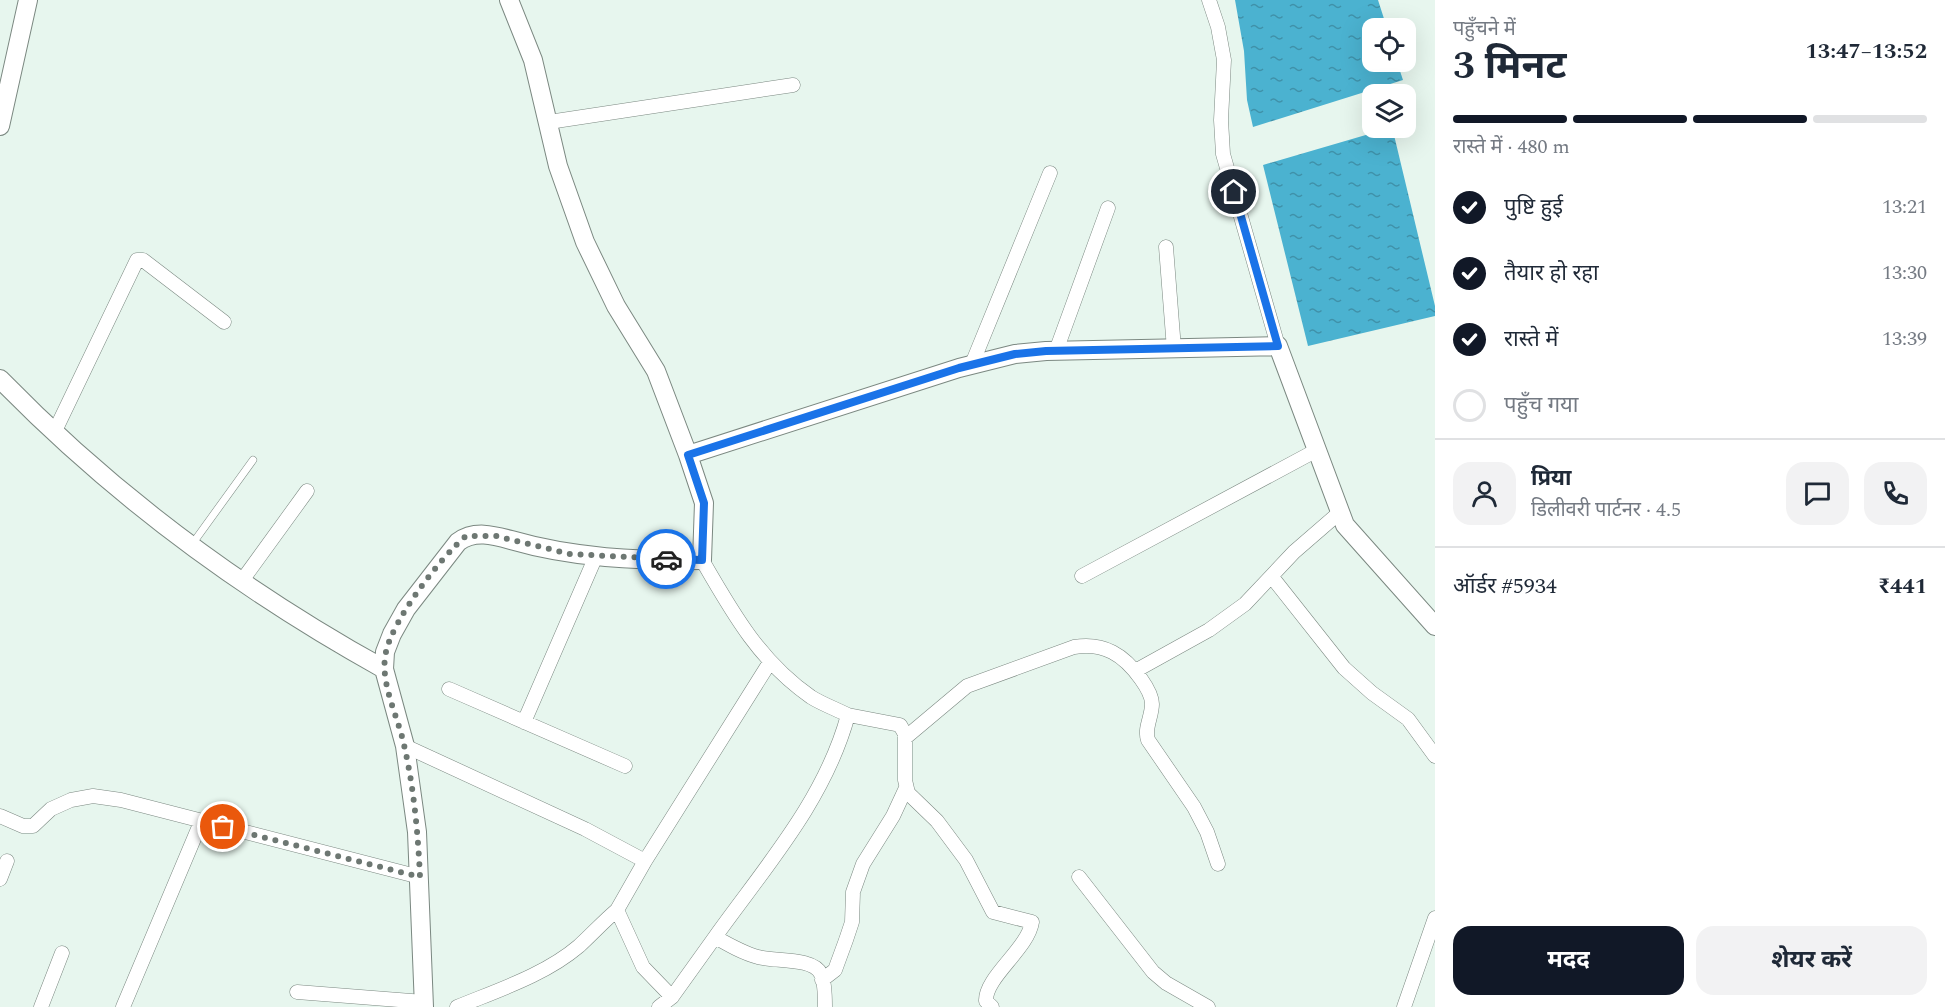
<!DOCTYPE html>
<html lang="hi">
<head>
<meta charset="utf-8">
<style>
  body { margin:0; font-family:Spectral,"Noto Sans Devanagari",serif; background:#f2f2f3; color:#1f2937; height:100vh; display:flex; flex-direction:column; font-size:22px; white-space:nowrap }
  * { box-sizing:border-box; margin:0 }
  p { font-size:20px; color:#747a83 }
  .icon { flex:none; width:33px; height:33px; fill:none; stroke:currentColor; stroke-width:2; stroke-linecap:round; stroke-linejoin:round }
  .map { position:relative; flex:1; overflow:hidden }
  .panel { display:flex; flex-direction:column; background:#fff; width:510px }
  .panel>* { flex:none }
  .fabs { position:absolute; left:1362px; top:18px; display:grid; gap:12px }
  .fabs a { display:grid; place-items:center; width:54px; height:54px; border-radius:12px; background:#fff; box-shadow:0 6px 24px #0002; font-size:30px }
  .pin { position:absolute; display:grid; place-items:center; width:51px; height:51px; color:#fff; margin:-26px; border:3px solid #fff; border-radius:50%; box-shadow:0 2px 6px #0007 }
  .courier { position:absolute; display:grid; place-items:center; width:60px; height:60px; margin:-30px; border:4px solid #1a73e8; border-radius:50%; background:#fff; color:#222; box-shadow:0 2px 8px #0007 }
  .head em { font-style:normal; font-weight:700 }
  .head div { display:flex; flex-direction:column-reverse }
  .head { display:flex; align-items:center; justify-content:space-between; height:102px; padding:0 18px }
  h1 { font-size:39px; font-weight:700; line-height:45px }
  .bar { display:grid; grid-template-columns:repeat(4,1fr); gap:9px 6px; align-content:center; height:72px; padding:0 18px }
  .bar i { height:8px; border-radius:4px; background:#e0e1e3 }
  .bar .active { background:#111827 }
  .bar p { grid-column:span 4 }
  .line { display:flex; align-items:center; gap:15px; padding:0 18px; border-top:2px solid #e0e1e3 }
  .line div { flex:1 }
  .round { display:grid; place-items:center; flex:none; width:63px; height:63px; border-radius:18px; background:#f2f2f3 }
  ol { padding:0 18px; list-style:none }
  li { display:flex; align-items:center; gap:18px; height:66px }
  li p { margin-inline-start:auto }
  li .icon { padding:6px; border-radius:50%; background:#111827; color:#fff; stroke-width:4 }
  li:last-child { color:#747a83 }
  li i { width:33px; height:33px; border:3px solid #e0e1e3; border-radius:50% }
  .primary-button { display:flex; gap:12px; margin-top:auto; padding:12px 18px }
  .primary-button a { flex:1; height:69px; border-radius:18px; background:#111827; color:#fff; font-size:24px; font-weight:700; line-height:69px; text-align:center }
  .primary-button a+a { background:#f2f2f3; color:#1f2937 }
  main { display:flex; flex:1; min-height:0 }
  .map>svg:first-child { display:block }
</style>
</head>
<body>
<main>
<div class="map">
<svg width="1435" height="1007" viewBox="0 0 1435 1007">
  <defs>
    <pattern id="water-ripples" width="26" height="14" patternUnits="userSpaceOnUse" patternTransform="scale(1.5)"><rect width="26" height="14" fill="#4bb2d0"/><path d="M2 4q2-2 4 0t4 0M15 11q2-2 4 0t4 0" fill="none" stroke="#3f91a9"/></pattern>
  </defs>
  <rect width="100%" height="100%" fill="#e7f6ee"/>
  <!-- water -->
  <path fill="url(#water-ripples)" d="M1235 0H1378L1387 28H1372V62H1397L1403 80 1253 127 1247 100 1244 51Z
    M1376 132 1394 135 1435 306V316L1308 346 1263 165Z"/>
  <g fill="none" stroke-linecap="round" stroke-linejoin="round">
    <defs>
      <path id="lane" d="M193 543 253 460"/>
      <path id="street" d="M1209 0 1218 27 1224 60 1221 120 1223 154 1278 346
        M549 122 793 85
        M1166 247 1174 349
        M1056 351 1108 208
        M972 364 1050 173
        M54 433 137 260H143L224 322
        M702 560C732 612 760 662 811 697 822 704 836 709 848 715 825 800 765 867 715 937
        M1082 576 1317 450
        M1272 577 1344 668 1372 693 1408 719 1435 756
        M241 582 307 491
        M1135 671 1209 630 1245 604 1294 552 1339 513
        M449 689 625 766
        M848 715 900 725 905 734V780L908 793 937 821 966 860 993 912 1032 922C1028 949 985 977 986 1001L992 1007
        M524 722 596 556
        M905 738 967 686 1074 647C1104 642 1124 655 1141 679 1146 686 1152 695 1152 704 1152 717 1144 728 1148 740L1194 807 1207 832 1218 864
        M405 746 585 829 645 861 617 910 643 967 672 997 715 937C729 945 743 953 758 957 774 962 813 957 821 974 825 982 825 998 825 1007
        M0 816 23 826H33L51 809 71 800 93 796 121 800 420 877
        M645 861 770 662
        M1079 877 1153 972 1166 983 1208 1007
        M0 879 7 861
        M822 980 835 970 846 940 852 922 853 892 863 864 893 816 906 788
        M297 992 424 1002
        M41 1007 62 953
        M123 1007 201 822
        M457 1007C498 990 545 975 579 946 592 934 604 921 617 910
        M659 1007 672 997
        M1404 1007 1435 918"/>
      <path id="secondary" d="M0 126 28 0
        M0 379C113 495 243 591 384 669
        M688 455 959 368 1015 354 1046 351 1278 346 1345 525 1435 626
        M424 1007 417 832 405 746 384 669 385 652 392 634 406 609 458 542C474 530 493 535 511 540 573 558 638 561 702 560L704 503 688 455 656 371 616 306 585 242 558 166 533 60 509 0"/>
    </defs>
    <!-- lane casing -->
    <use href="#lane" stroke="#7b8881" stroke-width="8"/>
    <!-- street casing -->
    <use href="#street" stroke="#7b8881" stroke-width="15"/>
    <!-- secondary casing -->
    <use href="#secondary" stroke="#7b8881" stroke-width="20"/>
    <!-- lane -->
    <use href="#lane" stroke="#fff" stroke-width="7"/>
    <!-- street -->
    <use href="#street" stroke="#fff" stroke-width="14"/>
    <!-- secondary -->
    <use href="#secondary" stroke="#fff" stroke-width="18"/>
  </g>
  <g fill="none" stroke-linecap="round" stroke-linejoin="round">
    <!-- done -->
    <path stroke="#6d7772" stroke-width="6" stroke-dasharray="0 10.8" d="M223 827 420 877C418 834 414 788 404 745 398 716 379 682 386 652 393 619 441 557 466 536H496L570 554 666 559"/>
    <!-- route -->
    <path stroke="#1a73e8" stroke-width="8" d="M666 559 702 560 704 503 688 455 959 368 1015 354 1046 351 1278 346 1234 192"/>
  </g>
</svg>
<div class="fabs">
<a><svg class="icon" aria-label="locate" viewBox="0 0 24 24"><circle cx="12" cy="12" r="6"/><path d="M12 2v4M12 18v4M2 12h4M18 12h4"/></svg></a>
<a><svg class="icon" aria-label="layers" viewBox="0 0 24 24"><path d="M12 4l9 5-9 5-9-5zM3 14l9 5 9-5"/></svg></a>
</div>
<div class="pin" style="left:223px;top:827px;background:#ea580c"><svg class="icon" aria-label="bag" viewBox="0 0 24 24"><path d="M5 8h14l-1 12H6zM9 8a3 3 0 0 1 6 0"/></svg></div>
<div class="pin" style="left:1234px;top:192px;background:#1f2937"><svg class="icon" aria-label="home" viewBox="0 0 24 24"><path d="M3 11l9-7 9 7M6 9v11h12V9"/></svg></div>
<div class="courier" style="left:666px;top:559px"><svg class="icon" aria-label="car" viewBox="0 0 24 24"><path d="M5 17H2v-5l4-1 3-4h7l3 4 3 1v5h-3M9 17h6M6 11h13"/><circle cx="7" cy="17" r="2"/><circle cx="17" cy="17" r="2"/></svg></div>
</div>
<section class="panel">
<div class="head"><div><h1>3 मिनट</h1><p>पहुँचने में</p></div><em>13:47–13:52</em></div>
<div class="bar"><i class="active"></i><i class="active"></i><i class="active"></i><i></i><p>रास्ते में · 480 m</p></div>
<ol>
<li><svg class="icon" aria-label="check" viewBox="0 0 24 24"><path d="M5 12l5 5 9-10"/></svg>पुष्टि हुई<p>13:21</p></li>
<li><svg class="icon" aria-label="check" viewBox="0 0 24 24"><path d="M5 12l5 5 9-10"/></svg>तैयार हो रहा<p>13:30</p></li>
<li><svg class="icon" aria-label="check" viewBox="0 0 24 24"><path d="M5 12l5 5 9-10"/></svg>रास्ते में<p>13:39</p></li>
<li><i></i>पहुँच गया</li>
</ol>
<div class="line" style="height:108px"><a class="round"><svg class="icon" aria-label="person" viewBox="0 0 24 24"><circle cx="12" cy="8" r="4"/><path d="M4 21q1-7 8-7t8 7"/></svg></a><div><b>प्रिया</b><p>डिलीवरी पार्टनर · 4.5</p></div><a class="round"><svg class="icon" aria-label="chat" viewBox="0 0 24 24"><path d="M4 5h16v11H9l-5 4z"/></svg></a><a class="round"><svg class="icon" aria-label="phone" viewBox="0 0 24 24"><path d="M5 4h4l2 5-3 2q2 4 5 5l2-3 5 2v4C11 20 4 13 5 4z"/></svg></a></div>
<div class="line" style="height:78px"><div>ऑर्डर #5934</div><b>₹441</b></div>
<div class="primary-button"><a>मदद</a><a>शेयर करें</a></div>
</section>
</main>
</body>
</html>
